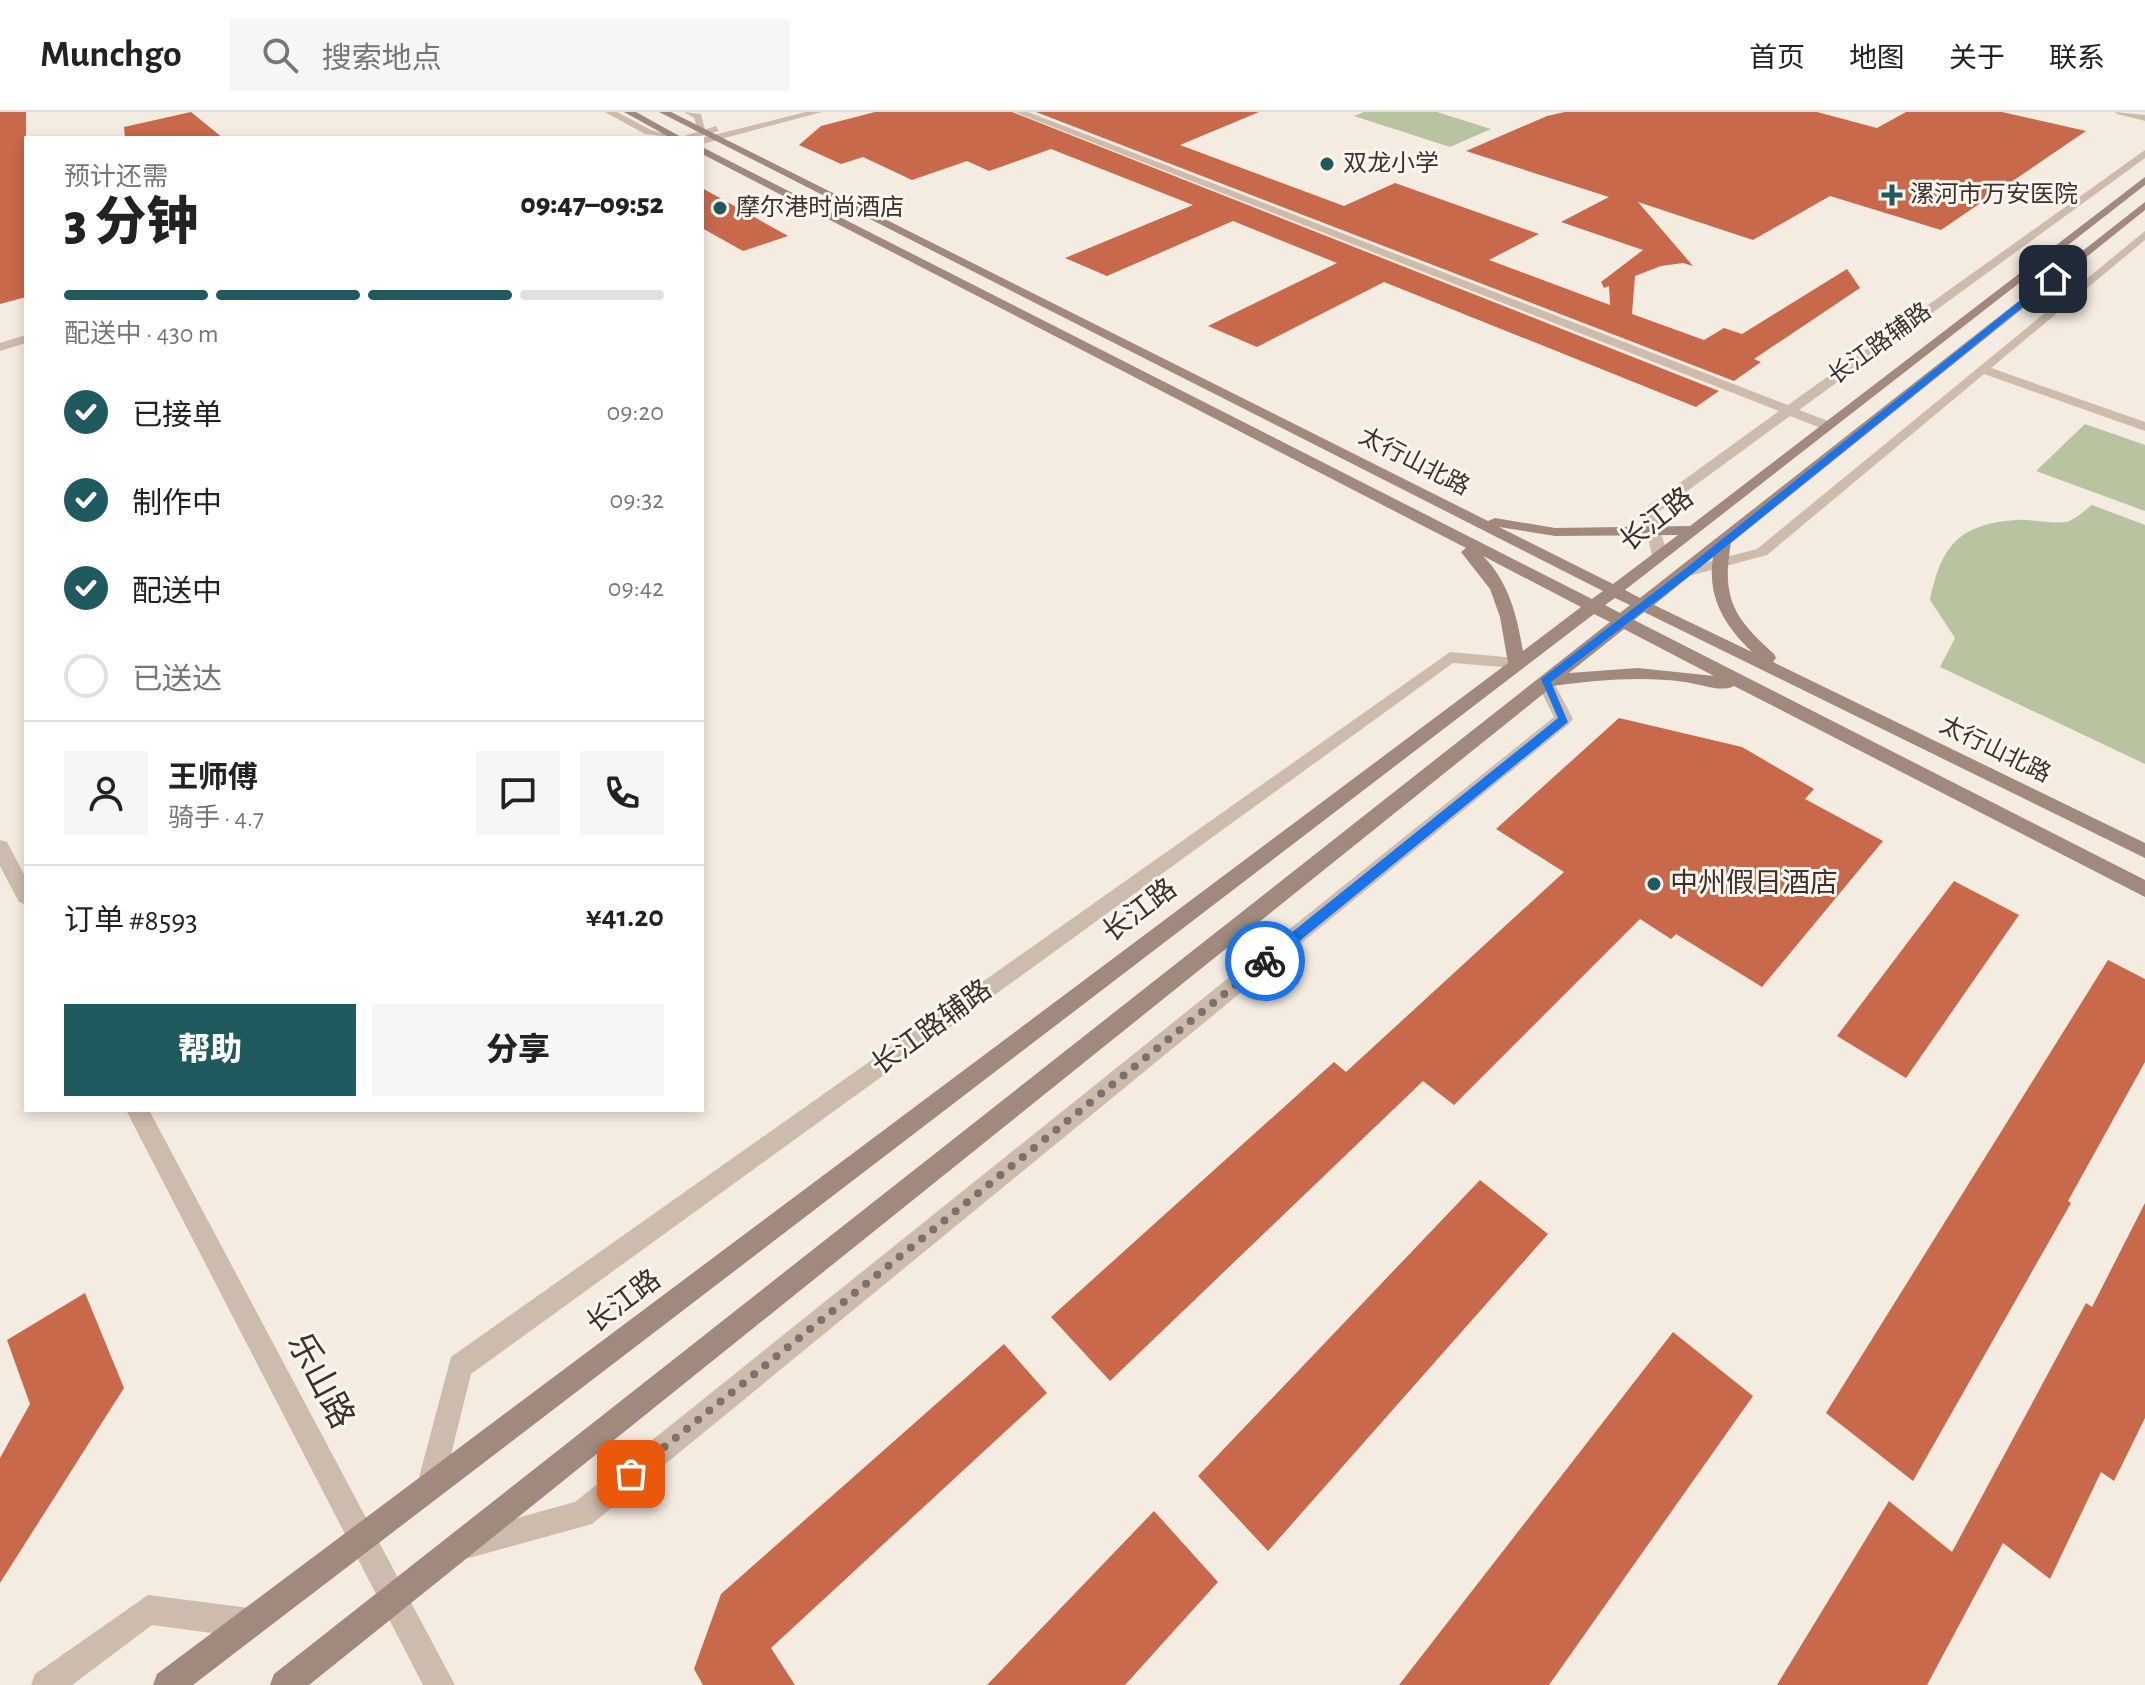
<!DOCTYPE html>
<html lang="zh">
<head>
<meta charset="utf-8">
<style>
  body { margin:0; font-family:"Alegreya Sans","Noto Sans SC",sans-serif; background:#f6f6f6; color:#222; height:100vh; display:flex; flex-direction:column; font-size:30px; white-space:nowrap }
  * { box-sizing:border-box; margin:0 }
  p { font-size:26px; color:#767676 }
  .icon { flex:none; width:44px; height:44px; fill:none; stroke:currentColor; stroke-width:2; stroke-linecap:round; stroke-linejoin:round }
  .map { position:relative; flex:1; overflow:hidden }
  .side { position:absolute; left:24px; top:24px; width:680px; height:976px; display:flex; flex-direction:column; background:#fff; border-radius:0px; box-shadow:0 4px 12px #0003 }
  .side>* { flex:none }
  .pin { position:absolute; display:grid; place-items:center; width:68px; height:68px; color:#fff; margin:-34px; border-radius:16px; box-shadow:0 4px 12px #0006 }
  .courier { position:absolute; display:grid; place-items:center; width:80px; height:80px; margin:-40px; border:6px solid #1a73e8; border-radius:50%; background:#fff; color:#222; box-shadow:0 2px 10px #0007 }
  .headline em { font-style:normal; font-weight:800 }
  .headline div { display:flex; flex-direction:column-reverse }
  .headline { display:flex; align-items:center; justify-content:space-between; height:136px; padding:0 40px }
  h1 { font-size:52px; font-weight:800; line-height:60px }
  .bar { display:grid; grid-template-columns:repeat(4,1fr); gap:12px 8px; align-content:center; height:96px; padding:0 40px }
  .bar i { height:10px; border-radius:6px; background:#e0e0e0 }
  .bar .active { background:#1f5a5e }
  .bar p { grid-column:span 4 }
  .line { display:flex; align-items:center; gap:20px; padding:0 40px; border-top:2px solid #e0e0e0 }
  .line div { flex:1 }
  .round { display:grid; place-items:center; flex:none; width:84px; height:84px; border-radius:0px; background:#f6f6f6 }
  ol { padding:0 40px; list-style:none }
  li { display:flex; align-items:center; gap:24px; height:88px }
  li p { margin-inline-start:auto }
  li .icon { padding:8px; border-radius:50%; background:#1f5a5e; color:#fff; stroke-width:4 }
  li:last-child { color:#767676 }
  li i { width:44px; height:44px; border:4px solid #e0e0e0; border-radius:50% }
  .action { display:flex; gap:16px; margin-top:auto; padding:16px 40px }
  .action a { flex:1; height:92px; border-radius:0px; background:#1f5a5e; color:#fff; font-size:32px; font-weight:800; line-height:92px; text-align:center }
  .action a+a { background:#f6f6f6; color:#222 }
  header { display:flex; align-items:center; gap:48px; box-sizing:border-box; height:112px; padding:0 40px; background:#fff; border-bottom:2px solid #e0e0e0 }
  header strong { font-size:38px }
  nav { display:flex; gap:44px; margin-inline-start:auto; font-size:28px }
  .search { width:560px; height:72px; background:#f6f6f6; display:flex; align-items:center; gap:20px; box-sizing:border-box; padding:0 28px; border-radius:0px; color:#767676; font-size:30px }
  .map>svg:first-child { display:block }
</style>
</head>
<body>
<header>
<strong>Munchgo</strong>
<div class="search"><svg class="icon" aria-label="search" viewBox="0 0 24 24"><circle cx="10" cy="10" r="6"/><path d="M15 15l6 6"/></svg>搜索地点</div>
<nav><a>首页</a><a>地图</a><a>关于</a><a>联系</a></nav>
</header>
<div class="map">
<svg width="2145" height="1573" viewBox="0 0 2145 1573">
  <rect width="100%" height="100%" fill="#f4ebe1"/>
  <!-- green -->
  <path fill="#b8c4a0" d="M1364 0H1437L1491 17 1450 35 1354 4Z
    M2085 312 2145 333V399L2036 359Z
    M2092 393 2145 413V652L1940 555 1955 526 1930 488C1941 435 1958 412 2016 408 2032 407 2050 412 2066 410 2075 408 2085 398 2092 393Z"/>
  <!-- building -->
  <path fill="#c8694b" d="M0 0H26V185L0 192Z
    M191 0 223 26H125L124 15Z
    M875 0H1012L1719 279 1696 295 1384 170 1257 235 1208 214 1337 151 1233 109 1107 164 1065 146 1193 93 1051 37 989 59 967 49 912 68 863 45 841 52 799 33 821 14Z
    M1036 0H1259L1180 33 1344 94 1395 71 1539 122 1489 148 1610 193 1609 174 1604 176 1601 170 1643 138 1561 110 1609 85 1466 39 1547 4 1565 0H1817L1877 16 1906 0H2002L2086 19 1941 118 1830 84 1753 128 1638 90 1693 154 1683 151 1661 154 1635 164 1632 202 1704 228 1724 216 1742 222 1847 157 1860 176 1754 247 1761 250 1734 269Z
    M702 76 788 124 743 139 702 116Z
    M1619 606 1742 635 1814 677 1805 687 1883 729 1762 875 1676 822 1671 827 1640 807 1454 993 1423 969 1110 1269 1051 1205 1334 950 1346 960 1564 760 1496 717Z
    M1954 769 2019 803 1906 966 1837 924Z
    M2108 848 2145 867V950L2068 1089 2071 1091 1913 1369 1826 1301Z
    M1480 1068 1548 1122 1268 1439 1198 1364Z
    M2145 1091V1306L2114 1369 2101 1360 2050 1467 2003 1431 1927 1573H1777L1889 1389 1952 1440 2086 1191 2092 1195Z
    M85 1181 124 1276 0 1471V1346L30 1292 7 1228Z
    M1673 1220 1753 1284 1549 1573H1399Z
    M1004 1232 1047 1281 771 1536 795 1573H703L694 1557 721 1482Z
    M1154 1399 1218 1470 1125 1573H987Z"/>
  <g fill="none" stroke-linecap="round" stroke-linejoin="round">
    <!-- minor -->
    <path fill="#cdbbac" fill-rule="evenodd" d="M605 0H617L651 18 680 26 645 22Z
      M684 0 701 2 706 22H700L694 6Z
      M1015 0H1028L1788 293 2145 38V46L1799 298 1831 310V316H1821L1790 304 1660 399V418L1668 443 1660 448 1652 443 1646 418 1648 394 1779 299Z
      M2145 119V128L1991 256 2145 310V319L1984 262 1767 443 1689 464 1684 462V456L1757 437Z
      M1450 540 1516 546 1524 551 1516 556 1453 551 471 1262 441 1383 431 1387 421 1383 417 1373 451 1245Z
      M1545 563 1551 565 1573 607 1570 611 592 1412 469 1446 459 1442 455 1432 459 1422 575 1390 1554 605 1536 569Z
      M148 1483 249 1496 260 1500 264 1511 260 1522 249 1526 152 1513 72 1573H31L35 1562Z"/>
    <!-- tertiary -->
    <path fill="#cdbbac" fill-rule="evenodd" d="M806 0H822L702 32V26Z
      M2115 0 2145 3V9L2117 2Z
      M716 14 719 19 694 26H678Z
      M26 223V231L0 239V231Z
      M0 728 7 730 26 766V793L19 790 0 754Z
      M126 998H149L455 1573H423Z"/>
    <!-- secondary -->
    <path fill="#a18a7d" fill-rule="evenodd" d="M624 0H636L683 26H671Z
      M659 0H671L1488 409 1495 406 1555 416 1690 414 2145 65V73L1625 478 1640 486 2145 90V98L1731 431C1721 486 1734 506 1774 542L1776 546 1773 550 2145 731V746L1644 500 1634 508 2145 768V785L1734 574C1722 581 1700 572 1685 570 1641 564 1597 568 1553 574L309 1573H270L274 1562 1610 510 1594 502 193 1573H153L157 1562 1508 551 1500 505 1490 477 1461 440 1466 436 702 42V35L1592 487 1603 479ZM1499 415 1555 424 1678 423 1613 472ZM1483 444 1581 495 1523 539C1517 504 1509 470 1483 444ZM1713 445C1707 485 1724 513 1752 540L1654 493ZM1615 486 1630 493 1620 501 1605 493ZM1624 517 1714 564 1638 556 1569 561Z"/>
  </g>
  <!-- route -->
  <path fill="#1a73e8" d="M2050 165 2057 167 1693 461 1551 570 1568 610 1270 853H1260V846L1558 606 1541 567 1685 457Z"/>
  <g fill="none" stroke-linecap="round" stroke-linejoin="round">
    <!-- done -->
    <path stroke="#7c716b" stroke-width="8" stroke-dasharray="0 14.4" d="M631 1362 1265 849"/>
  </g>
  <!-- markers -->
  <g fill="#1f5a5e" stroke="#fbf5ee" stroke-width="3">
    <circle cx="1327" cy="52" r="8"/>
    <path d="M1888 71h8v8h8v8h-8v8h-8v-8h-8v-8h8z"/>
    <circle cx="720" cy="96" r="8"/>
    <circle cx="1654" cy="772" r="8"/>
  </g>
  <g text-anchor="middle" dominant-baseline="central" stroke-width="6" stroke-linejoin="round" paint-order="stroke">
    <!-- far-poi labels -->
    <g font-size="24" fill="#3b302b" stroke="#fbf5ee" text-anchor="start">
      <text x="1343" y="52">双龙小学</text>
      <text x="1910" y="83">漯河市万安医院</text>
      <text x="736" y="96">摩尔港时尚酒店</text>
    </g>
    <!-- far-street labels -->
    <g font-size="24" fill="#3b302b" stroke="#fbf5ee">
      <text transform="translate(1880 232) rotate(-36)">长江路辅路</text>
      <text transform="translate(1414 350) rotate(27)">太行山北路</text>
      <text transform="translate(1995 638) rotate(26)">太行山北路</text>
    </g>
    <!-- street labels -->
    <g font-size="28" fill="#3b302b" stroke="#fbf5ee">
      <text transform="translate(1657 408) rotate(-38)">长江路</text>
      <text transform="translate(1140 799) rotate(-37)">长江路</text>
      <text transform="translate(932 916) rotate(-36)">长江路辅路</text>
      <text transform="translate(624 1190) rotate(-37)">长江路</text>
    </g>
    <!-- poi labels -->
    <g font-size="28" fill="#3b302b" stroke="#fbf5ee" text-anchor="start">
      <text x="1670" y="772">中州假日酒店</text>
    </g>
    <!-- near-street labels -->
    <g font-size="34" fill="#3b302b" stroke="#fbf5ee">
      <text transform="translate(320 1269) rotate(62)">乐山路</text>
    </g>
  </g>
</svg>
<div class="pin" style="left:631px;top:1362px;background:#ea580c"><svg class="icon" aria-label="bag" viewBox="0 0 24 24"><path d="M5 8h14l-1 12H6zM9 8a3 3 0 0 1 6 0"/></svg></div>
<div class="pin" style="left:2053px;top:167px;background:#1f2937"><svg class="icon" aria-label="home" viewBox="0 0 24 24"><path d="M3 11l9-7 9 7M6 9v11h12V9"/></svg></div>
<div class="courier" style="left:1265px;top:849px"><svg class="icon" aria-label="bike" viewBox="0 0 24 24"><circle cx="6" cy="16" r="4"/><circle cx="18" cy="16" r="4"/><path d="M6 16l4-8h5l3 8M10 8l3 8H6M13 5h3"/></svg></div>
<section class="side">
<div class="headline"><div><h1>3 分钟</h1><p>预计还需</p></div><em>09:47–09:52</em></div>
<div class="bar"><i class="active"></i><i class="active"></i><i class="active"></i><i></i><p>配送中 · 430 m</p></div>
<ol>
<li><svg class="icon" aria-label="check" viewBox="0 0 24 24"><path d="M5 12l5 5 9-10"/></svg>已接单<p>09:20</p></li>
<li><svg class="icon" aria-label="check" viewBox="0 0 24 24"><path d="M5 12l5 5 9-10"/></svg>制作中<p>09:32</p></li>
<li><svg class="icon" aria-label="check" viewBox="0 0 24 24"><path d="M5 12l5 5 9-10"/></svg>配送中<p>09:42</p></li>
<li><i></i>已送达</li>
</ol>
<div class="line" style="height:144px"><a class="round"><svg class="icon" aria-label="person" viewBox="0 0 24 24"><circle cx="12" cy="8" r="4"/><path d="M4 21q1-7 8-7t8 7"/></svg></a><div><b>王师傅</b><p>骑手 · 4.7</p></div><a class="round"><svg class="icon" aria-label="chat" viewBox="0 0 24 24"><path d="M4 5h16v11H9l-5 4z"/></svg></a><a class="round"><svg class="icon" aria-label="phone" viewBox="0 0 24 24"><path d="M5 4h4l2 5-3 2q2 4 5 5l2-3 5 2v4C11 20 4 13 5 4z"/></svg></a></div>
<div class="line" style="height:104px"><div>订单 #8593</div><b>¥41.20</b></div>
<div class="action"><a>帮助</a><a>分享</a></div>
</section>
</div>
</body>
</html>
